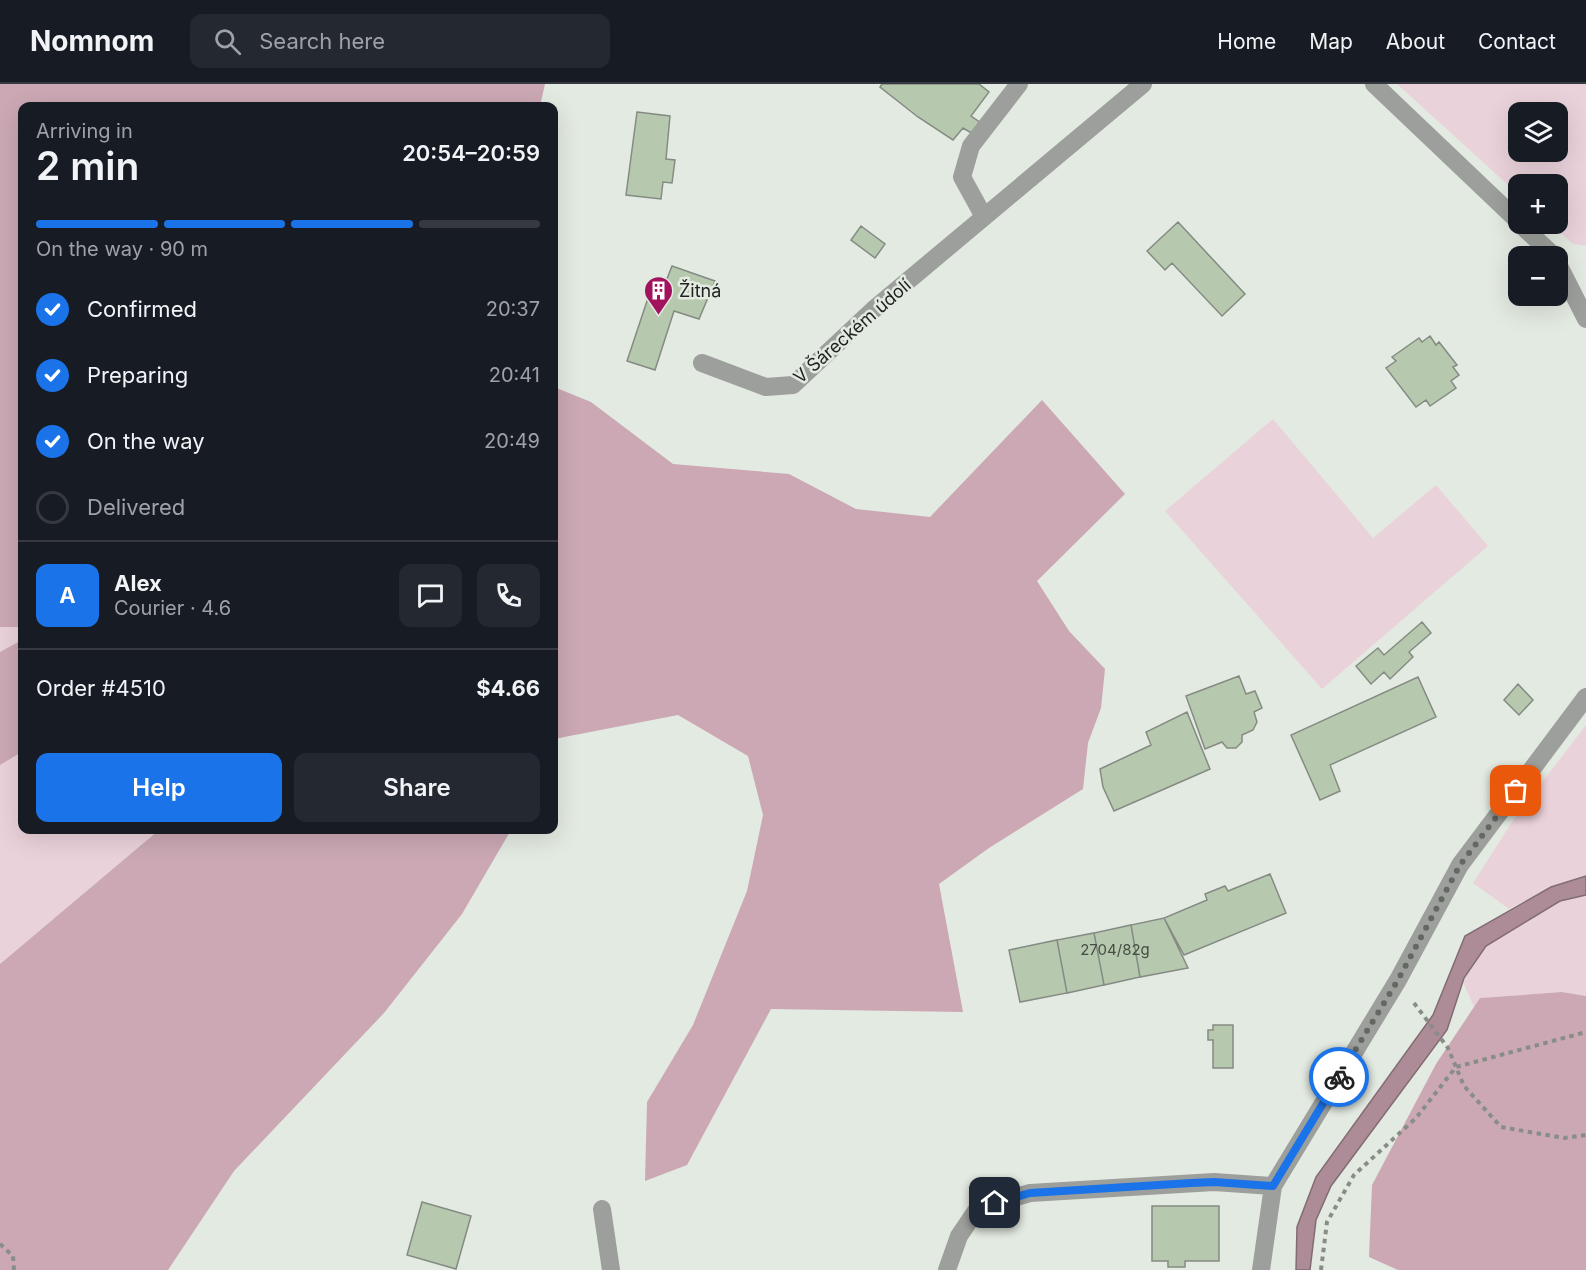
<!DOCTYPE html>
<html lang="en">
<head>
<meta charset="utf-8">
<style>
  body { margin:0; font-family:Inter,sans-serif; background:#242831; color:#f1f3f6; height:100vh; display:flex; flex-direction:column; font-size:22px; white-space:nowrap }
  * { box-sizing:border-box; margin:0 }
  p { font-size:20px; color:#9ea1a6 }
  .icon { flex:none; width:33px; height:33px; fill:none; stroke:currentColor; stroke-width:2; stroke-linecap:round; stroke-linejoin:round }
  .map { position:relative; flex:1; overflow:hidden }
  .panel { position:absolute; left:18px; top:18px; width:540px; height:732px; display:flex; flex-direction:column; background:#171b24; border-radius:12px; box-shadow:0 6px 24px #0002 }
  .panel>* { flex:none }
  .controls { position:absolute; left:1508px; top:18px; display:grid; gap:12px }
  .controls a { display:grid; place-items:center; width:60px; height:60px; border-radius:12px; background:#171b24; box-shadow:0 6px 24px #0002; font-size:30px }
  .pin { position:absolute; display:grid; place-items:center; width:51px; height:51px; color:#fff; margin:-26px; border-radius:12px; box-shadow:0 3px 9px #0006 }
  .courier { position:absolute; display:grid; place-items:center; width:60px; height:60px; margin:-30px; border:4px solid #1a73e8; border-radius:50%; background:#fff; color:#222; box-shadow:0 2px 8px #0007 }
  .head em { font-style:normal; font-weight:600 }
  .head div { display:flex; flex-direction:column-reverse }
  .head { display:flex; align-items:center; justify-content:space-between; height:102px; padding:0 18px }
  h1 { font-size:39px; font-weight:600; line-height:45px }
  .bar { display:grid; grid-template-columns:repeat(4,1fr); gap:9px 6px; align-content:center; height:72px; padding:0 18px }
  .bar i { height:8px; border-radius:4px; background:#363941 }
  .bar .active { background:#1a73e8 }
  .bar p { grid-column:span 4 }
  .line { display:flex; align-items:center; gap:15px; padding:0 18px; border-top:2px solid #363941 }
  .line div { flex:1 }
  .round { display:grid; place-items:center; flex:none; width:63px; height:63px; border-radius:12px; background:#242831 }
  ol { padding:0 18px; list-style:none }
  li { display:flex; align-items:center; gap:18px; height:66px }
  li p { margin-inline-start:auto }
  li .icon { padding:6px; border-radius:50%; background:#1a73e8; color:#fff; stroke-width:4 }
  li:last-child { color:#9ea1a6 }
  li i { width:33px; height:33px; border:3px solid #363941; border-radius:50% }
  .action { display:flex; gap:12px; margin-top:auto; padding:12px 18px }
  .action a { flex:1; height:69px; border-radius:12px; background:#1a73e8; color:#fff; font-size:24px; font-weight:600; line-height:69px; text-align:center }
  .action a+a { background:#242831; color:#f1f3f6 }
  header { display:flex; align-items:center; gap:36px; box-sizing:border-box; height:84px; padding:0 30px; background:#171b24; border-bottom:2px solid #363941 }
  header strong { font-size:28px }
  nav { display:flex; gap:33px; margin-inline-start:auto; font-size:21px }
  .search { width:420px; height:54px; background:#242831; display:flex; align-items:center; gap:15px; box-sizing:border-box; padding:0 21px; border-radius:12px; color:#9ea1a6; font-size:22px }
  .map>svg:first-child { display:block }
</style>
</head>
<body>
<header>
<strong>Nomnom</strong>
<div class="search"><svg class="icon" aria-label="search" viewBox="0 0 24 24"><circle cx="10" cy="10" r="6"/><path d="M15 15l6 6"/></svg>Search here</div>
<nav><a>Home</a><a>Map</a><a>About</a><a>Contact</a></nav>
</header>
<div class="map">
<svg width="1586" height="1186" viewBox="0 0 1586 1186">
  <rect width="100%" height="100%" fill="#e3eae1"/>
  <!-- green -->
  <path fill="#ead2da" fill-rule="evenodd" d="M1397 0H1586V162L1573 160 1551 140H1557V100H1518V110ZM1557 28V68H1518V28Z
    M1273 335 1373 454 1436 401 1488 462 1322 605 1165 427Z
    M0 543H22V556L0 568Z
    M1586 641V793L1552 802 1509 825 1473 799 1514 735Z
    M22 668V746H159L0 880V681Z
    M1586 811V912L1562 908 1480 914 1474 923 1463 898 1486 862 1560 817Z"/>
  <!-- forest -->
  <path fill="#cba8b4" d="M0 0H545L540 22H22V543H0Z
    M554 303 591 318 673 380 789 390 856 425 930 433 1042 316 1125 410 1037 497 1069 547 1105 585 1101 624 1088 659 1083 705 989 764 939 800 963 928 771 925 687 1081 645 1097 647 1018 693 941 747 807 763 731 748 672 678 631 554 655Z
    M22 556V668L0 681V568Z
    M159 746H511L462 830 384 929 234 1087 168 1186H0V880Z
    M1562 908 1586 912V1186H1398L1369 1173 1372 1101 1436 980 1480 914Z"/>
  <!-- water -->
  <path fill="#ad8c97" stroke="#826c73" stroke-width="1.5" d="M1586 792V811L1560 817 1486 862 1464 894 1447 946 1331 1102 1316 1136 1310 1186H1296L1297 1143 1316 1093 1433 931 1465 852 1551 803Z"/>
  <!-- building -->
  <path fill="#b6c9ae" stroke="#858b83" stroke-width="1.5" d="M882 0H979L989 8 971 32 981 39 973 50 963 44 953 56 918 33 880 3Z
    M637 28 670 32 666 75 675 76 672 99 663 98 661 115 626 111Z
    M1178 138 1245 210 1222 232 1172 179 1165 186 1147 167Z
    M861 142 885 160 875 174 851 156Z
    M672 182 715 197 699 235 674 227 655 286 627 277 648 214 658 218Z
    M1430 252 1436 261 1439 258 1457 281 1453 283 1459 291 1451 297 1456 304 1430 322 1426 316 1416 323 1386 284 1396 277 1392 273 1419 254 1422 258Z
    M1422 538 1431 549 1409 568 1413 573 1390 595 1384 588 1371 600 1356 582 1378 564 1384 571Z
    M1239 592 1246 610 1255 607 1262 624 1254 628 1257 638 1253 646 1242 651V658L1236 664H1227L1222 658 1205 665 1186 612Z
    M1418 593 1436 633 1330 681 1340 707 1320 716 1291 651Z
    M1518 600 1533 616 1519 631 1504 616Z
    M1187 628 1210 685 1114 727 1103 703 1100 685 1151 661 1146 648Z
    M1270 790 1286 829 1184 871 1164 834 1207 816 1205 810 1225 802 1228 807Z
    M1164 834 1188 884 1140 893 1131 841Z
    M1131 841 1140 893 1104 901 1094 849Z
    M1094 849 1104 901 1067 909 1057 856Z
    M1057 856 1067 909 1020 918 1009 866Z
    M1213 941H1233V984H1213V956H1208V946H1213Z
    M422 1118 471 1132 456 1185 407 1171Z
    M1152 1122H1219V1177H1185V1183H1168V1177H1152Z"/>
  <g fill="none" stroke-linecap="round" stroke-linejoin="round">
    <!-- path -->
    <path stroke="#888d87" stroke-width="4" stroke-dasharray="4.5 4.5" stroke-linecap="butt" d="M1414 919 1448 964 1464 1002 1501 1043 1564 1054 1586 1051
      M0 1160 13 1172 14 1186
      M1321 1186 1327 1138 1354 1091 1416 1034 1456 983 1586 948"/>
    <!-- minor -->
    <path stroke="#9c9f9b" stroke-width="18" d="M1374 0 1518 137
      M984 133 962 93 971 62 1019 0
      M1520 140 1554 172
      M1557 178 1586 235
      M702 279 766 303 793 301 873 226 1143 0
      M602 1125 611 1186
      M947 1186 959 1152 978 1124 1030 1109 1214 1098 1273 1102
      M1261 1186 1273 1102 1398 896 1460 781 1586 613"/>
  </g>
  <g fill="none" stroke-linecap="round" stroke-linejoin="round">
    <!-- done -->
    <path stroke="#646863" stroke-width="6" stroke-dasharray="0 10.8" d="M1339 993 1398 896 1460 781 1516 707"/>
    <!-- route -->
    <path stroke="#1a73e8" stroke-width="8" d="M995 1119 1030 1109 1191 1099 1214 1098 1273 1102 1339 993"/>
  </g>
  <!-- icons -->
  <defs>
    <symbol id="building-pin" viewBox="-11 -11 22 30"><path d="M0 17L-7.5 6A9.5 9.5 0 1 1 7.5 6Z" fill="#a1145d" stroke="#e3eae1"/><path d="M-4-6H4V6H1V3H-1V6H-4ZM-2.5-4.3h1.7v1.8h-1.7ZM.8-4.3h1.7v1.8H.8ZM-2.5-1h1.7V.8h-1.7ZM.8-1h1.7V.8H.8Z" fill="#fff"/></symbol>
  </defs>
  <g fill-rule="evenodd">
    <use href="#building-pin" x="642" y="190" width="33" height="45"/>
  </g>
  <g text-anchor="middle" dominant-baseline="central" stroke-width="5" stroke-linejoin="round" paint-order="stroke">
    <!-- number labels -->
    <g font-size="15" fill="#454c43">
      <text x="1115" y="865">2704/82g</text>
    </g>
    <!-- poi labels -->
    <g font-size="18" fill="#1f221f" stroke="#e3eae1" text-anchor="start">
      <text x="679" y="206">Žitná</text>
    </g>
    <!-- street labels -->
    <g font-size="18" fill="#1f221f" stroke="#e3eae1">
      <text transform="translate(852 247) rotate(-41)">V Šáreckém údolí</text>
    </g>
  </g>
</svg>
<div class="controls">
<a><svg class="icon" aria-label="layers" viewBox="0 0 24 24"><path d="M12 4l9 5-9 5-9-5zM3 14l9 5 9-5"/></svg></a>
<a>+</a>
<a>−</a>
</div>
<div class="pin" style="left:1516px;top:707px;background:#ea580c"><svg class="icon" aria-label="bag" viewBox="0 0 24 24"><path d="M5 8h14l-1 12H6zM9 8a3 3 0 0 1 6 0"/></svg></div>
<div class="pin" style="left:995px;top:1119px;background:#1f2937"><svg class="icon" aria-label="home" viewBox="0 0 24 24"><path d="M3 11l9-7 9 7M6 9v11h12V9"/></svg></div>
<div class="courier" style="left:1339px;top:993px"><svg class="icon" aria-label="bike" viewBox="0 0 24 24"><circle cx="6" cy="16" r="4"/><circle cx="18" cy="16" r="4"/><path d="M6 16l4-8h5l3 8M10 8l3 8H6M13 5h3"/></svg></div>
<section class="panel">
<div class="head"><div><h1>2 min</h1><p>Arriving in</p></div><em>20:54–20:59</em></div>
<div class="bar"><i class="active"></i><i class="active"></i><i class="active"></i><i></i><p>On the way · 90 m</p></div>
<ol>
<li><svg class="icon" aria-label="check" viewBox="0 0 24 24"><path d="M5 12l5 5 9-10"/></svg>Confirmed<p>20:37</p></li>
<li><svg class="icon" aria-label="check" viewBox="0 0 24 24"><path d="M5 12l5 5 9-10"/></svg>Preparing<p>20:41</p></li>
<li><svg class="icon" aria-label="check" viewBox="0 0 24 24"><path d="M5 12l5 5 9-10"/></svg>On the way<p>20:49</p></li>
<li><i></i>Delivered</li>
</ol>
<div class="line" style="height:108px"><b class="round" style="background:#1a73e8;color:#fff">A</b><div><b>Alex</b><p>Courier · 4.6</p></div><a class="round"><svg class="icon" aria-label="chat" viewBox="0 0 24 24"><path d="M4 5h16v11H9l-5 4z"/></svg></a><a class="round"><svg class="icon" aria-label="phone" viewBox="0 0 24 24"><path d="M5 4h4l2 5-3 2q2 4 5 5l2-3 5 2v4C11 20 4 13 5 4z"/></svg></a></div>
<div class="line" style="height:78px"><div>Order #4510</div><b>$4.66</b></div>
<div class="action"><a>Help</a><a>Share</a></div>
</section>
</div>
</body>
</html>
